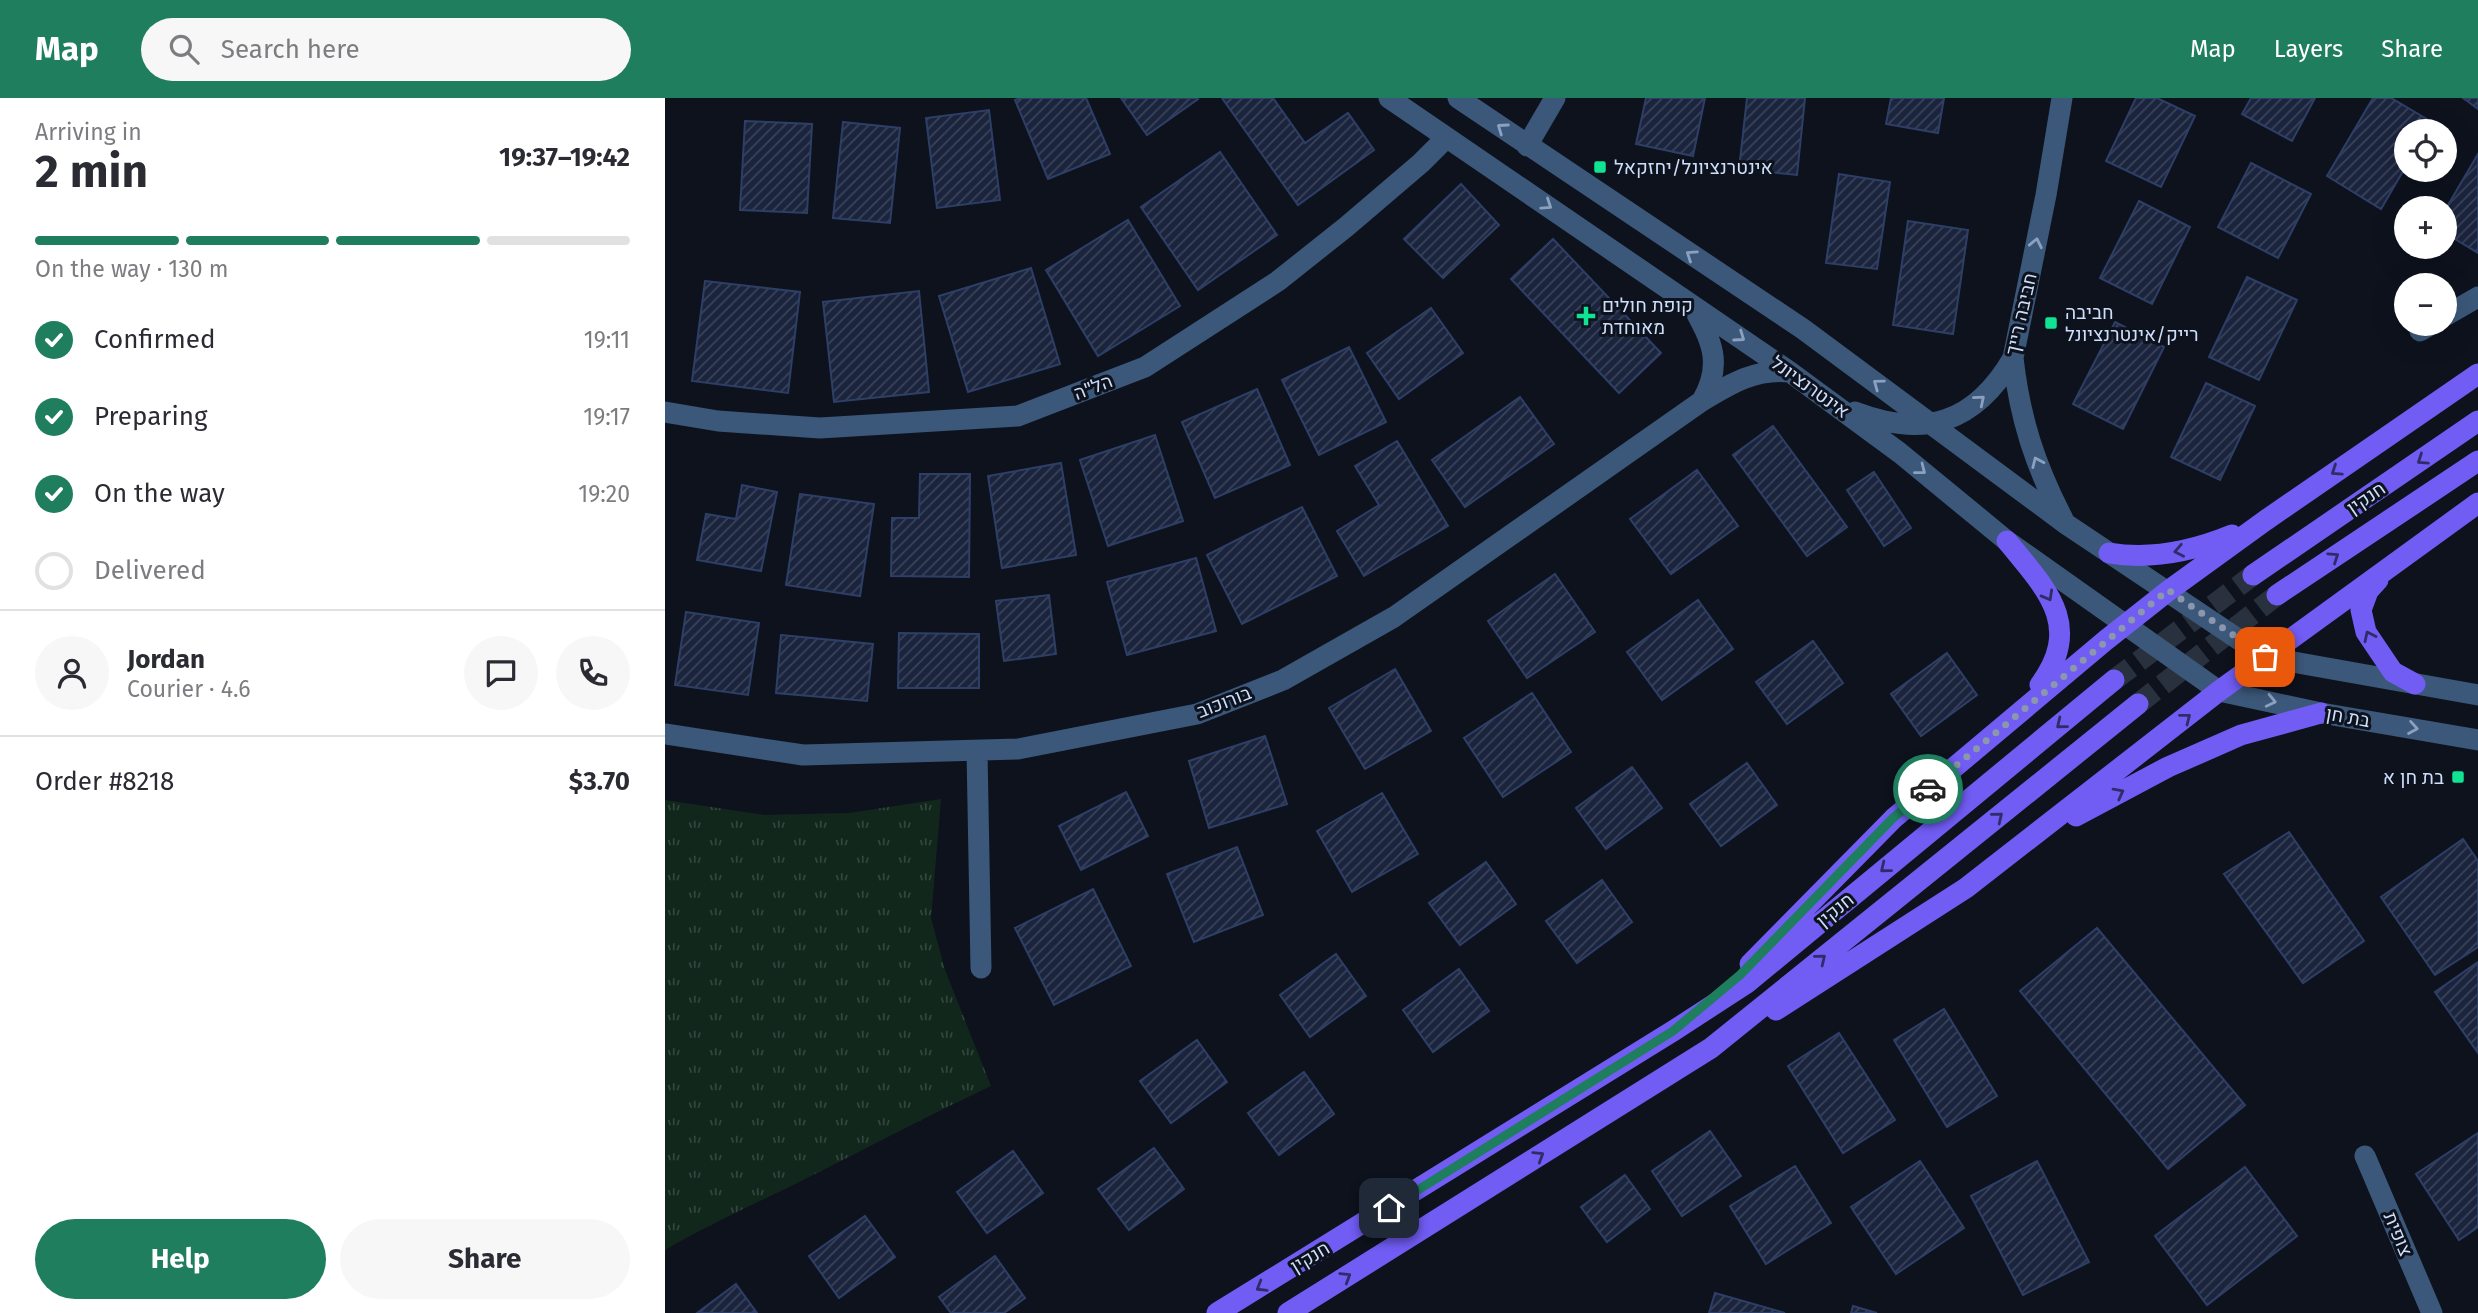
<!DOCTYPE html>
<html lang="en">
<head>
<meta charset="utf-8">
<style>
  body { margin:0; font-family:"Fira Sans",Heebo,sans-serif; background:#f7f7f7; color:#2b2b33; height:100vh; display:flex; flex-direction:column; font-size:26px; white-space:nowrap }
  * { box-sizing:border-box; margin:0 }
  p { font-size:23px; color:#7c7c81 }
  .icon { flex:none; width:38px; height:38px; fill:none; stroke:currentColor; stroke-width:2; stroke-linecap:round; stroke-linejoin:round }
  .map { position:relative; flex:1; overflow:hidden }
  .side { display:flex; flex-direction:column; background:#fff; width:665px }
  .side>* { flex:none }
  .controls { position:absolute; left:1729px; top:21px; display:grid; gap:14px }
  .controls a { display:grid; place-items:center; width:63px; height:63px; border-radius:50%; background:#fff; box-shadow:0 7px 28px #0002; font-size:35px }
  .pin { position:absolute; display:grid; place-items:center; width:60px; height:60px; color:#fff; margin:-30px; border-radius:14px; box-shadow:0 4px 10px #0006 }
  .courier { position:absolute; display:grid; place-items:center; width:70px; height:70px; margin:-35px; border:5px solid #1f7e5e; border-radius:50%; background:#fff; color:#222; box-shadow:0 2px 9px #0007 }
  .overview em { font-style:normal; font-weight:700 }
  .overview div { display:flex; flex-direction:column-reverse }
  .overview { display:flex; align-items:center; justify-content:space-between; height:119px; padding:0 35px }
  h1 { font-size:46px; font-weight:700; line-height:52px }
  .bar { display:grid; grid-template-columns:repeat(4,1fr); gap:10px 7px; align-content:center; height:84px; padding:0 35px }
  .bar i { height:9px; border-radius:5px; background:#e1e1e2 }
  .bar .on { background:#1f7e5e }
  .bar p { grid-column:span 4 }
  .line { display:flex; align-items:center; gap:18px; padding:0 35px; border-top:2px solid #e1e1e2 }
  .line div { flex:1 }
  .round { display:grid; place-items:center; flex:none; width:74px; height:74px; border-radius:37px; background:#f7f7f7 }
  ol { padding:0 35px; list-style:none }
  li { display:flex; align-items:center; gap:21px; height:77px }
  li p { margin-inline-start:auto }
  li .icon { padding:7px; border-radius:50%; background:#1f7e5e; color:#fff; stroke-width:4 }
  li:last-child { color:#7c7c81 }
  li i { width:38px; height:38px; border:4px solid #e1e1e2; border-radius:50% }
  .primary-button { display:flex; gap:14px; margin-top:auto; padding:14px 35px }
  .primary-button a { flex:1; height:80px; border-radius:42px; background:#1f7e5e; color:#fff; font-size:28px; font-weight:700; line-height:80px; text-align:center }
  .primary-button a+a { background:#f7f7f7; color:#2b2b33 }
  header { display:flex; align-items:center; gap:42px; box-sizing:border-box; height:98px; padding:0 35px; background:#1f7e5e; color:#fff }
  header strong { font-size:33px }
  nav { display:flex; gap:38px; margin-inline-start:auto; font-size:24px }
  .search { width:490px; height:63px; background:#f7f7f7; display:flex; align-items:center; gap:18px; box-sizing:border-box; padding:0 24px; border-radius:38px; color:#7c7c81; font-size:26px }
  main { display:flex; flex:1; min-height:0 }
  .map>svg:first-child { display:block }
</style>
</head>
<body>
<header>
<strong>Map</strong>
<div class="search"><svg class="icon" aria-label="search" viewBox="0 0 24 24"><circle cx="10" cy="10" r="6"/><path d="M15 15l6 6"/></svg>Search here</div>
<nav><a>Map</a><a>Layers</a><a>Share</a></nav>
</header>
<main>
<section class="side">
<div class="overview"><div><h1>2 min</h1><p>Arriving in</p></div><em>19:37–19:42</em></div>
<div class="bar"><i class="on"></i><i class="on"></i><i class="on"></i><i></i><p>On the way · 130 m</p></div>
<ol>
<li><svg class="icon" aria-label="check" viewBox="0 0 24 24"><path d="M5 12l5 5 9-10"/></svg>Confirmed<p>19:11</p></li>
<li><svg class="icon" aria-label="check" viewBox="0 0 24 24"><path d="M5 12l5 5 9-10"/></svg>Preparing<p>19:17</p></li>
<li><svg class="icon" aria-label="check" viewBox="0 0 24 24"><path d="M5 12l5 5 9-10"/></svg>On the way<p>19:20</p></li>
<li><i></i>Delivered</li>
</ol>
<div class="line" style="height:126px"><a class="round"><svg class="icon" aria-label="person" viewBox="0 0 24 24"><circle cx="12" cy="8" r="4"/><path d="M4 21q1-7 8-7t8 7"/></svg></a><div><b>Jordan</b><p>Courier · 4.6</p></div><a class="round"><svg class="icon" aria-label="chat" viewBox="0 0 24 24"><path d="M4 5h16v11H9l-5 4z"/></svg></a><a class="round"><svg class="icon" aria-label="phone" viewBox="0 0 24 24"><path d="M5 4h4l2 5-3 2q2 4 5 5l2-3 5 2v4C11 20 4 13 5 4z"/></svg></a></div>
<div class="line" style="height:91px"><div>Order #8218</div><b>$3.70</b></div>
<div class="primary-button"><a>Help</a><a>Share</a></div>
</section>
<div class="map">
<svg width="1813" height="1215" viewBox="0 0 1813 1215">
  <defs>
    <pattern id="grass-tufts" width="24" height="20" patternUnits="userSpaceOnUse" patternTransform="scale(1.75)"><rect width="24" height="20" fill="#11271b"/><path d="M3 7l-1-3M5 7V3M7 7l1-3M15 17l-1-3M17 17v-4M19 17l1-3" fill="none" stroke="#32463d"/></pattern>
    <pattern id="building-hatch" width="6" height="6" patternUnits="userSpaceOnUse" patternTransform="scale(1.75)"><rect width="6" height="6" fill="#1b243d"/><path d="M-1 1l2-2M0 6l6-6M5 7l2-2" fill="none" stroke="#3b435a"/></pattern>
  </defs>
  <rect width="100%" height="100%" fill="#0d121d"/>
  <!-- grass -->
  <path fill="url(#grass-tufts)" d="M276 701 266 820 280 872 326 988C266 1016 208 1047 148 1077 99 1102 48 1124 0 1152V702L99 717 184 715Z"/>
  <!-- building -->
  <path fill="url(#building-hatch)" stroke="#2e3f67" stroke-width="2" d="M355 0H421L445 56 383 81 350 2Z
    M456 0H532L533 1 482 37Z
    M557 0H608L640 45 683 15 709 52 633 107Z
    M981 0H1040L1028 58 971 46Z
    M1082 0H1140L1132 77 1074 71Z
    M1226 0H1279L1273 35 1221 26Z
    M1471 0H1492L1530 18 1496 89 1441 63Z
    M1586 0H1650L1627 43 1577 16Z
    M1708 0H1726L1767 24 1762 33H1741V68L1716 111 1662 78Z
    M1798 0H1813V11Z
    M324 12 335 102 272 110 261 20Z
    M80 23 147 26 142 115 75 112Z
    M178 24 235 30 225 125 168 120Z
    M555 54 612 137 533 192 476 109Z
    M1813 56V155L1780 135V112Z
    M1586 65 1646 96 1613 160 1553 129Z
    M1174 76 1225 84 1212 171 1161 165Z
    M796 86 834 127 778 180 739 141Z
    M1474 103 1525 129 1487 206 1435 180Z
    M463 122 515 208 433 258 381 172Z
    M1243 123 1303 132 1288 236 1228 227Z
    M888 141 996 255 954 295 846 181Z
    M366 170 395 266 303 294 274 198Z
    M1582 179 1632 202 1594 282 1544 259Z
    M40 183 135 194 123 295 27 283Z
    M254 193 264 294 169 304 158 204Z
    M766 210 798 255 734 301 702 255Z
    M1450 224 1499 249 1458 331 1408 306Z
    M684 249 721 324 654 357 617 282Z
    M1541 285 1590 308 1555 382 1506 359Z
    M592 291 625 367 550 400 517 324Z
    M855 299 889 346 800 409 767 362Z
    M1108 328 1182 429 1142 458 1068 357Z
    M490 337 518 423 443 448 415 362Z
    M732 343 783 428 699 478 672 433 714 407 690 368Z
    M396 365 411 457 337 470 323 378Z
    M1032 372 1073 428 1006 476 965 421Z
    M1209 374 1246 430 1219 448 1182 392Z
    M255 376H305L304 479 226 478 227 420H254Z
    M77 387 112 394 96 473 32 462 41 416 71 421Z
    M135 396 209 406 195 498 121 487Z
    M637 409 672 478 577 526 542 457Z
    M531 460 551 533 462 557 442 484Z
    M890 476 930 534 862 580 823 523Z
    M384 497 391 556 339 563 331 503Z
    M1033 502 1068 551 997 602 962 554Z
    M21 514 94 525 83 597 10 587Z
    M234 535 314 536V590H233Z
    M116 537 208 546 202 603 111 595Z
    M1148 543 1178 585 1122 626 1091 584Z
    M1282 555 1312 597 1256 638 1226 596Z
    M730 571 766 633 700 671 664 610Z
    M867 595 906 654 838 699 799 640Z
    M600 638 622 706 544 730 524 663Z
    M1082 665 1112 707 1056 748 1025 706Z
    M967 669 997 710 941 751 911 710Z
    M461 694 483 738 416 772 394 728Z
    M717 695 753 756 687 794 652 733Z
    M1624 734 1699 843 1638 885 1559 776Z
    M1798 741 1813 763V849L1770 877 1716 799Z
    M572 749 598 817 529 844 502 776Z
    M821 764 851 806 795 847 764 805Z
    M937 782 967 824 912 865 881 823Z
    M428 791 466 868 389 907 350 830Z
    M1432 830 1580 1007 1503 1071 1355 893Z
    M671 856 701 898 645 939 615 897Z
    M1813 864V955L1770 894Z
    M794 871 824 913 768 954 738 912Z
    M1279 911 1332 998 1282 1029 1229 942Z
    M1174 935 1230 1022 1178 1055 1123 968Z
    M532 942 562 984 506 1025 475 983Z
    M639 974 669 1016 614 1057 583 1015Z
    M1045 1033 1076 1078 1017 1118 987 1073Z
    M1813 1035V1129L1794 1142 1751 1076Z
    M489 1050 519 1091 464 1132 433 1091Z
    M348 1053 378 1095 322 1135 292 1094Z
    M1255 1063 1299 1130 1231 1176 1186 1109Z
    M1372 1063 1424 1164 1358 1197 1306 1098Z
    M1130 1068 1166 1125 1101 1166 1065 1108Z
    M1580 1069 1632 1138 1542 1207 1490 1138Z
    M960 1077 985 1111 942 1144 916 1109Z
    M200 1118 230 1159 174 1200 144 1158Z
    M330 1158 360 1200 339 1215H286L274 1199Z
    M71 1186 92 1215H32Z
    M1050 1195 1120 1215H1044Z
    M1188 1208 1212 1215H1186Z"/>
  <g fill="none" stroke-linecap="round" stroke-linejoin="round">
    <!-- major-tunnel -->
    <path stroke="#2a313e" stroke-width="21" stroke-dasharray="21 10" stroke-linecap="butt" d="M1449 582 1588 477
      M1473 606 1612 497"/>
    <!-- minor -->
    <path stroke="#3b5779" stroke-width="21" d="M724 0 1125 274 1235 355 1342 443 1554 593 1656 615 1813 642
      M793 0 1138 231 1401 426 1600 559 1813 597
      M862 48 890 0
      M1027 207C1046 242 1059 265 1037 303
      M1780 218 1813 199
      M1755 233 1767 226
      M1348 260C1355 321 1370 367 1398 421
      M0 314 53 323 155 330 353 318 480 269 613 183 681 129 756 65 781 40
      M1190 314C1260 341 1310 325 1348 260L1381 97 1397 0
      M0 636 138 657 353 651 532 616 618 582 729 519 1037 303C1065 286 1091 270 1125 274
      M312 653 316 870
      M1700 1058 1767 1215"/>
    <!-- major -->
    <path stroke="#715cf4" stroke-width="21" d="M1342 443C1381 491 1419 527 1375 587
      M1444 455C1486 462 1528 453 1567 437
      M1588 477 1813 323
      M1713 482 1703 493 1696 512 1701 534 1728 574 1750 586
      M1612 497 1813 363
      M1411 718 1503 669 1576 637 1656 615
      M1085 866 1229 720 1441 542 1503 493 1601 422 1813 276
      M1111 912 1301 790 1554 593 1813 405
      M552 1215 1008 933 1082 885 1449 582
      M623 1215 1046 950 1473 606"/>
  </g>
  <!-- one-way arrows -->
  <defs><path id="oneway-chevron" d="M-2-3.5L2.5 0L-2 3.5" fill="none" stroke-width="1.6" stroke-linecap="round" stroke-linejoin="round" transform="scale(1.75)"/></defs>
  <g stroke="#8ba1c0">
    <use href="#oneway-chevron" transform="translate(837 30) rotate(-145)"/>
    <use href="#oneway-chevron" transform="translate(882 107) rotate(34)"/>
    <use href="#oneway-chevron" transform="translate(1371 145) rotate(-78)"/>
    <use href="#oneway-chevron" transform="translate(1026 157) rotate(-146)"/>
    <use href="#oneway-chevron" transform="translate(1075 239) rotate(35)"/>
    <use href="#oneway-chevron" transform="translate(1213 286) rotate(-144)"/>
    <use href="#oneway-chevron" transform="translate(1315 302) rotate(-40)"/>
    <use href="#oneway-chevron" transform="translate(1372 364) rotate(-114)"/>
    <use href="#oneway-chevron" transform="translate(1256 372) rotate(38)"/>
    <use href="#oneway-chevron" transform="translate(1606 603) rotate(13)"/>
    <use href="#oneway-chevron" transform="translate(1748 630) rotate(10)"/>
  </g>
  <g stroke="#302c68">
    <use href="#oneway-chevron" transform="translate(1757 362) rotate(146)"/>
    <use href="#oneway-chevron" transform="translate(1671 373) rotate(146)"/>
    <use href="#oneway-chevron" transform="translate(1514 453) rotate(169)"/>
    <use href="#oneway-chevron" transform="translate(1669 459) rotate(-34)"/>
    <use href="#oneway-chevron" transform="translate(1383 498) rotate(61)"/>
    <use href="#oneway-chevron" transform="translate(1704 538) rotate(-116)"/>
    <use href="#oneway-chevron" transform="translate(1521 620) rotate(-38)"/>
    <use href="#oneway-chevron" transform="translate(1396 626) rotate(141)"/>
    <use href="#oneway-chevron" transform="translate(1454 695) rotate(-28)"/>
    <use href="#oneway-chevron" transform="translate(1333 719) rotate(-39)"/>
    <use href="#oneway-chevron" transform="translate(1220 770) rotate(141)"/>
    <use href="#oneway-chevron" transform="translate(1156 861) rotate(-39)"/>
    <use href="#oneway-chevron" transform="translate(874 1058) rotate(-32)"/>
    <use href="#oneway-chevron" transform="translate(681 1179) rotate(-32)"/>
    <use href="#oneway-chevron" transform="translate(596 1189) rotate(149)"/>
  </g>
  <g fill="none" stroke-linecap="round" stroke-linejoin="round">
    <!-- done -->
    <path stroke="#8a97ad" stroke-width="7" stroke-dasharray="0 12.6" d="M1263 691 1503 492 1600 559"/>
    <!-- route -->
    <path stroke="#1f7e5e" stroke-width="9" d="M724 1110 1008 933 1075 877 1228 720 1263 691"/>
  </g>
  <!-- markers -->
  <g fill="#10e492" stroke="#0d121d" stroke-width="2.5">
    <rect x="928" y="62" width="14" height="14" rx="3.5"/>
    <path d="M917.5 207.5h7v7h7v7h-7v7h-7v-7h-7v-7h7z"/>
    <rect x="1379" y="218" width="14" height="14" rx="3.5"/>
    <rect x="1786" y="672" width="14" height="14" rx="3.5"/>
  </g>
  <g text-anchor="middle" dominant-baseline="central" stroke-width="6" stroke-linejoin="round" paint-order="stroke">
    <!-- poi labels -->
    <g font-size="19" fill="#cddefb" stroke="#0d121d" text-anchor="start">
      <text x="949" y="69">אינטרנציונל/יחזקאל</text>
      <text x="937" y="207">קופת חולים<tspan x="937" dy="22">מאוחדת</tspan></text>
      <text x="1400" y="214">חביבה<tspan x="1400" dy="22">רייק/אינטרנציונל</tspan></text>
      <text x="1779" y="679" text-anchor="end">בת חן א</text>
    </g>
    <!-- street labels -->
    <g font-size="19" fill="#cddefb" stroke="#0d121d">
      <text transform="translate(1356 216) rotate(-77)">חביבה רייך</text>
      <text transform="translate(428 289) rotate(-21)">הל"ה</text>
      <text transform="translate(1145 289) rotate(36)">אינטרנציונל</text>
      <text transform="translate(1701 400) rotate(-34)">חנקין</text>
      <text transform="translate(559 604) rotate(-21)">בורוכוב</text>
      <text transform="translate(1683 619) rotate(10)">בת חן</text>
      <text transform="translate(1170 812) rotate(-39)">חנקין</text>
      <text transform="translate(1733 1136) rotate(67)">צופית</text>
      <text transform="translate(645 1159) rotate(-31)">חנקין</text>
    </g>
  </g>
</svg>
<div class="controls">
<a><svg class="icon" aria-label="locate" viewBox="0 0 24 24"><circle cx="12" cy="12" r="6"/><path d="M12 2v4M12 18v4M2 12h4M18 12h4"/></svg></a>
<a>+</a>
<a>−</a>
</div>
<div class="pin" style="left:1600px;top:559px;background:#ea580c"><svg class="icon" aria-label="bag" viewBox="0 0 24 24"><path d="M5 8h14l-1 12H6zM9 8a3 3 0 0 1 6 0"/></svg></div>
<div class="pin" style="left:724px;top:1110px;background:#1f2937"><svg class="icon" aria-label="home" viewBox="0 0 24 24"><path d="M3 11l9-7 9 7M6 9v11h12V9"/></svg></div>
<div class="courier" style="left:1263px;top:691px"><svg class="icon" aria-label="car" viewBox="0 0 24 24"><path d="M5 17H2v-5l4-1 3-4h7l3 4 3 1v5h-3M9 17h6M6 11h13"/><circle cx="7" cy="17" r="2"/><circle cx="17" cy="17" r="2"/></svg></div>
</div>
</main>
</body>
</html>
